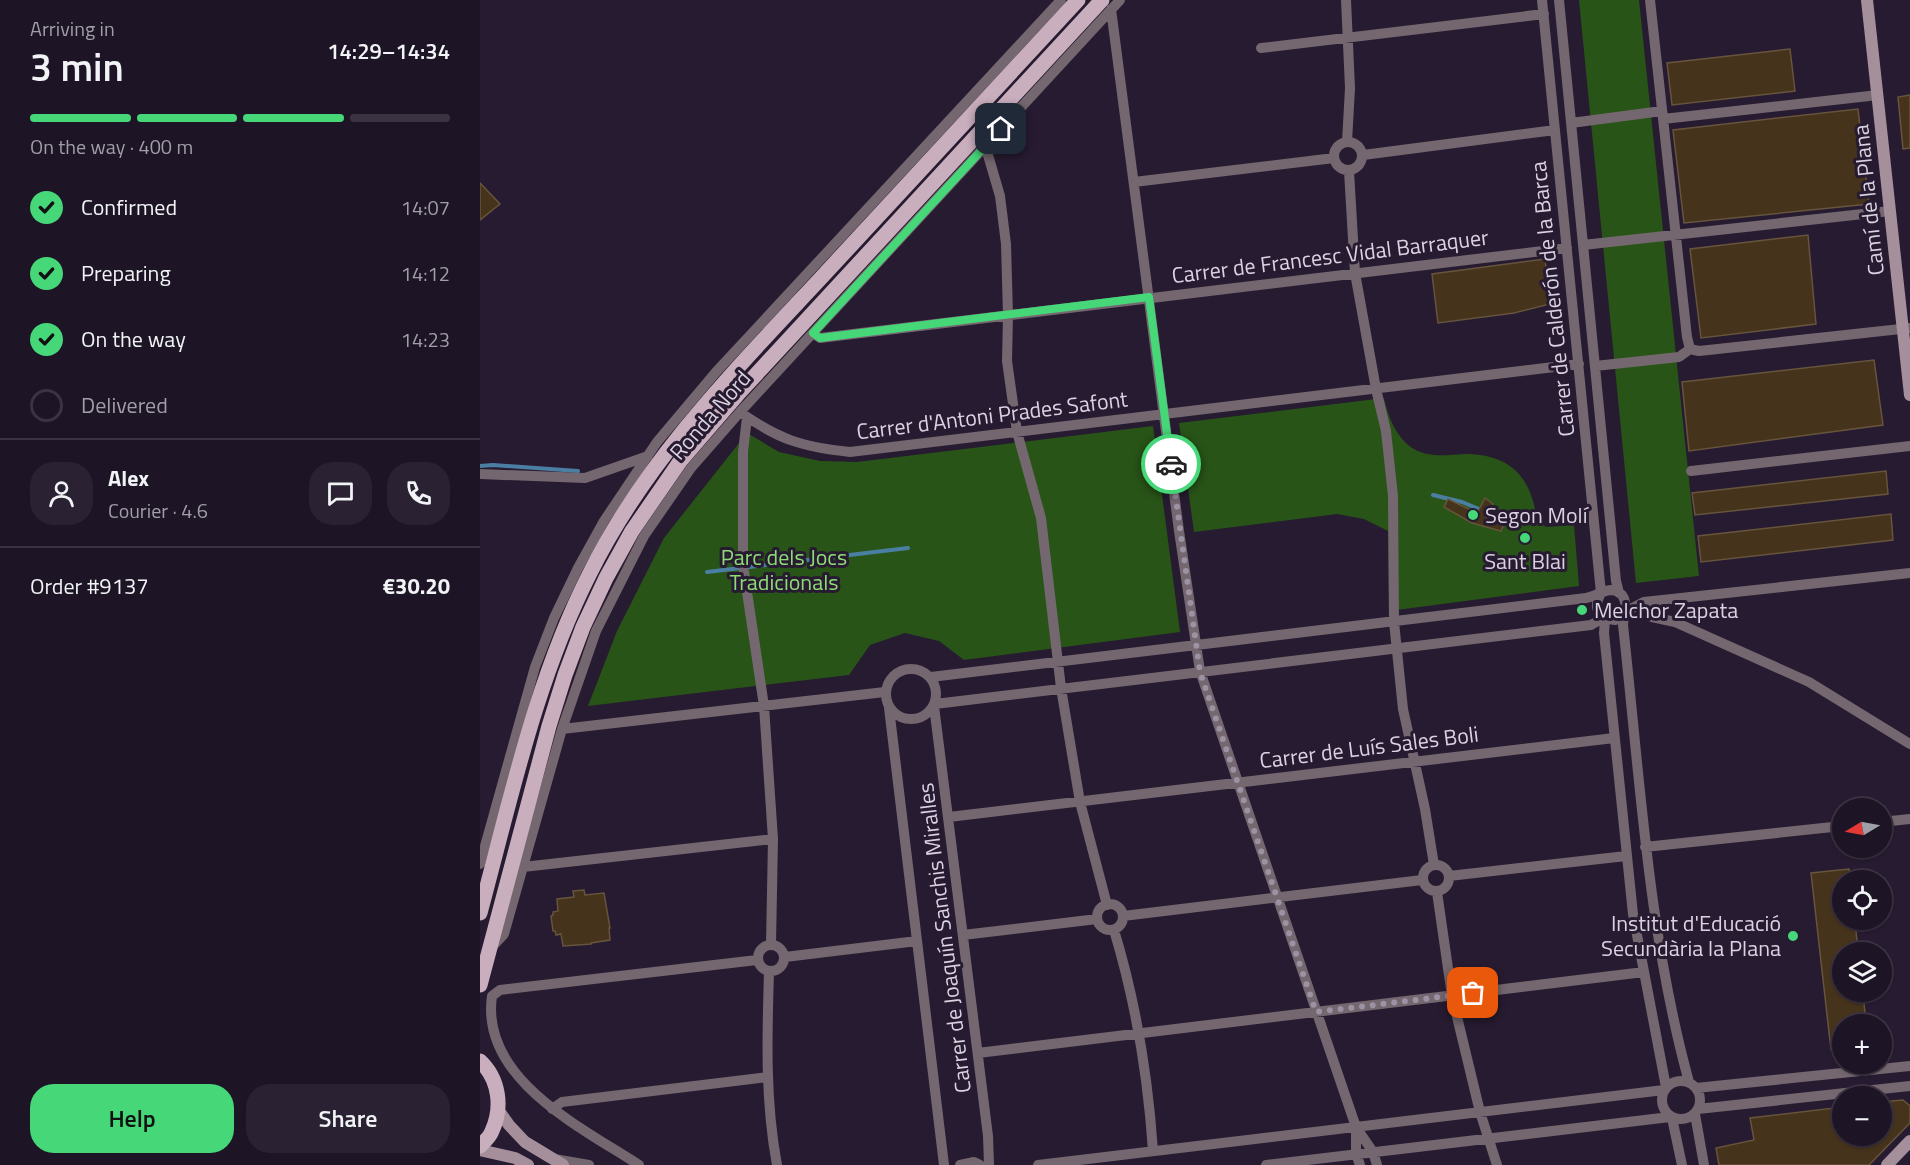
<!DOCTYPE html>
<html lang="en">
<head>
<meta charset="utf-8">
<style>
  body { margin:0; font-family:"Titillium Web",sans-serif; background:#2a2132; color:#f1f3f6; height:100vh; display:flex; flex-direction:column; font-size:22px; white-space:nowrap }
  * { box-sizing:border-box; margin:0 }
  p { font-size:20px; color:#a09ea7 }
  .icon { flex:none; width:33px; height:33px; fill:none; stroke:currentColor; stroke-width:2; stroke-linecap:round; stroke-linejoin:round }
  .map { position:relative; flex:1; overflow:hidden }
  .drawer { display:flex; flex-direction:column; background:#1d1425; width:480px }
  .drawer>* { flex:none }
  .needle { width:39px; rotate:260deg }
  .buttons { position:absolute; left:1352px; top:798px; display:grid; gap:12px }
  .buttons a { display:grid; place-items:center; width:60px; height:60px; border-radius:50%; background:#1d1425; box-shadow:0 2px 4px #0004,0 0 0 2px #3b3342; font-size:30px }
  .pin { position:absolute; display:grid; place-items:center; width:51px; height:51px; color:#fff; margin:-26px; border-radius:12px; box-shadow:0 3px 9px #0006 }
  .courier { position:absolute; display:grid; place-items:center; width:60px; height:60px; margin:-30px; border:4px solid #46d779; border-radius:50%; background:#fff; color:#222; box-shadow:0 2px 8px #0007 }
  .summary em { font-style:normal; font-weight:600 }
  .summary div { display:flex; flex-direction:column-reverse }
  .summary { display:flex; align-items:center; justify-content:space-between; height:102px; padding:0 30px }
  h1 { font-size:39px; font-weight:600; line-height:45px }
  .bar { display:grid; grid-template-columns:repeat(4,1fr); gap:9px 6px; align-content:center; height:72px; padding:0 30px }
  .bar i { height:8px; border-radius:4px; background:#3b3342 }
  .bar .on { background:#46d779 }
  .bar p { grid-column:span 4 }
  .line { display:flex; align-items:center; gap:15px; padding:0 30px; border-top:2px solid #3b3342 }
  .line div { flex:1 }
  .round { display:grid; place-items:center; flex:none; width:63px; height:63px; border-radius:24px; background:#2a2132 }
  ol { padding:0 30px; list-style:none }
  li { display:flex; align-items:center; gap:18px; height:66px }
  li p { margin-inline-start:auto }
  li .icon { padding:6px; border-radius:50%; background:#46d779; color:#111; stroke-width:4 }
  li:last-child { color:#a09ea7 }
  li i { width:33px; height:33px; border:3px solid #3b3342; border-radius:50% }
  .button { display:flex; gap:12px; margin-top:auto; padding:12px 30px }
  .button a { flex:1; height:69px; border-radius:24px; background:#46d779; color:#111; font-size:24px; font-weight:600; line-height:69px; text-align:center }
  .button a+a { background:#2a2132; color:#f1f3f6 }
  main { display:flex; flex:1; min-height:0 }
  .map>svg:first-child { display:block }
</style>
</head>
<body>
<main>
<section class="drawer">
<div class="summary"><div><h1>3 min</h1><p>Arriving in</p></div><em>14:29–14:34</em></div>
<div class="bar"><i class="on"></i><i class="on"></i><i class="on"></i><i></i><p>On the way · 400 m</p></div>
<ol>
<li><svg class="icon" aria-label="check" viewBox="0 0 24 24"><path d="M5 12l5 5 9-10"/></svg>Confirmed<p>14:07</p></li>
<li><svg class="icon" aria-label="check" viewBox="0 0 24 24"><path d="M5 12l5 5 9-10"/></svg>Preparing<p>14:12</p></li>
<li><svg class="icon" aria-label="check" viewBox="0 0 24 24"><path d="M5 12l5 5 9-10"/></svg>On the way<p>14:23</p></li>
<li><i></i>Delivered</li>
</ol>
<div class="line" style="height:108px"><a class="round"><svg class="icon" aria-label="person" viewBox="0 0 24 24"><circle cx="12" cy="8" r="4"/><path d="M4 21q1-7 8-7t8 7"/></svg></a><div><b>Alex</b><p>Courier · 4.6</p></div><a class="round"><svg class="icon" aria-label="chat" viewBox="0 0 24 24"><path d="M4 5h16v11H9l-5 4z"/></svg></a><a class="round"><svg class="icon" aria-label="phone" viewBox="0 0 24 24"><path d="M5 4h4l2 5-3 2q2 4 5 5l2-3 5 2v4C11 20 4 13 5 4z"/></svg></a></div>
<div class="line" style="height:78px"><div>Order #9137</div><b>€30.20</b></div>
<div class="button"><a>Help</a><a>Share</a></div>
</section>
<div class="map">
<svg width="1430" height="1165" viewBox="0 0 1430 1165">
  <rect width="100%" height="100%" fill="#271b31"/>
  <!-- green -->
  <path fill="#285417" d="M1099 0H1159L1219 576 1156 583Z
    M904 398C908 417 917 439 934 449 949 458 968 455 984 454 1030 454 1051 476 1057 520L1066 527 1094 525 1099 586 909 611 908 531 884 519 857 514 714 532 699 423Z
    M673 426 700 632 484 660 459 641 425 633 390 645 369 675 108 706 137 631 184 538 267 433 299 452 340 461 377 462Z"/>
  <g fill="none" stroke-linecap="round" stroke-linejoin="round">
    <!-- stream -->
    <path stroke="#4a7fa3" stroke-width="4" d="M0 466 13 465 98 471
      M953 495 982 502 999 509
      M1008 513 1033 525
      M227 572 428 548"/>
  </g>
  <!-- building -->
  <path fill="#45331c" stroke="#67543d" stroke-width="1.5" d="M1310 49 1315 91 1192 105 1187 63Z
    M1430 95V148L1423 149 1418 97Z
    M1378 109 1389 204 1204 223 1193 130Z
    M0 183 20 204 0 220Z
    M1328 235 1336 324 1221 338 1210 249Z
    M1065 259 1070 304 1034 313 958 323 952 274Z
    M1394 360 1403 425 1209 451 1202 382Z
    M1406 471 1408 494 1215 515 1212 493Z
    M1005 498 1013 504 1006 518 1023 526 1021 531 992 523 964 507 968 499 997 513Z
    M1411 514 1413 540 1221 562 1218 536Z
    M1369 869 1371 880H1362V920H1375L1378 952H1362V992H1383L1386 1024H1362V1049L1351 1050 1331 873Z
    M104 890 105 895 124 893 130 928H129L130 940 111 943V944L83 946 81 934 76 935 75 931H73L71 916 73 915V912L78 911 77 899 94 897 93 891Z
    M1423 1100 1430 1106V1123L1389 1165H1239L1236 1148 1274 1140 1270 1118 1362 1107V1136H1401V1102Z"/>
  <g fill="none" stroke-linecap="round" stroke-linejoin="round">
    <!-- street -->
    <path stroke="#74676f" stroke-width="10" d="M866 0 870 88 867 142
      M1062 0 1121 593
      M1079 0 1136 581 1139 593
      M1170 0 1207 337 1210 349
      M631 9 699 531 720 671 876 1127 893 1152 897 1165
      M781 48 1064 14
      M1183 119 1398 95
      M1091 123 1182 111
      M854 156a14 14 0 1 1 28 0a14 14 0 1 1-28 0Z
      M508 155 520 196 526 244 528 315 527 361 537 432 561 518 581 688 600 802 627 905
      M883 155 1075 130
      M869 171 875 273 896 389 906 431 913 496 914 622 923 709 945 809 954 865
      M654 182 854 158
      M1103 245 1410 211
      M333 333 340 338 1087 248
      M1115 366 1199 357 1210 349 1219 351 1430 328
      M260 412C299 440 323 447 370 452L1099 364
      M267 417 263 452V565L284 706 293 839 291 944
      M1211 471 1430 446
      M0 474 105 478 168 456
      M1164 602 1172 617 1195 622 1329 682 1430 744
      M1145 612 1164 602 1430 573
      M1144 614 1143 625C1160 778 1168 933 1209 1082
      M1125 619 1124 633 1153 914 1186 1087
      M406 694a25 25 0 1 1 50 0a25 25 0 1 1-50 0Z
      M451 677 1106 598C1114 597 1124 590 1131 590 1145 591 1147 603 1144 614L1135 620 1123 618C1116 610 1115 605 1120 595
      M455 704 1111 625 1123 618
      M454 706 508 1136 509 1165
      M409 708 464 1165
      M82 729 405 692
      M469 817 1134 738
      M1401 822 1430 819
      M1165 847 1362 826
      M0 864 55 667 74 618 98 568 124 521 177 442 236 372 581 0
      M943 878a13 13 0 1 1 26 0a13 13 0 1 1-26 0Z
      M43 867 293 839
      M969 876 1146 856
      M957 892 972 996 1000 1112 1017 1165
      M617 917a13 13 0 1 1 26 0a13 13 0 1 1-26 0Z
      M643 916 942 880
      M634 930C656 1003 668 1076 673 1151
      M483 935 617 919
      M278 958a13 13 0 1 1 26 0a13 13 0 1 1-26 0Z
      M10 949 24 934 82 729 116 631 164 536 211 468 260 412 640 0
      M305 957 437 941
      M289 972C287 1036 285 1101 297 1165
      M498 1053 1164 972
      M1182 1100a19 19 0 1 1 38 0a19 19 0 1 1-38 0Z
      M1216 1088 1430 1066
      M72 1109 82 1102 288 1077
      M1218 1109 1430 1086
      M1215 1114 1224 1165
      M1192 1118 1202 1165
      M876 1127V1154L880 1165
      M74 1159 109 1165
      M159 1165C101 1127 0 1079 12 996L20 990 277 960
      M480 1165 494 1162 500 1165
      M558 1165 1184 1090
      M786 1165 1190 1117"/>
    <!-- secondary -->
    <path stroke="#a48f9b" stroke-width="12" d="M1387 0 1430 395
      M19 1111 29 1125 45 1142 83 1165
      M0 1150 35 1158 48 1165
      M1407 1165 1430 1141"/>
    <!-- primary -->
    <path stroke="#c9aebd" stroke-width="15" d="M0 913C31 798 56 679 110 573 166 460 255 370 340 279 426 186 512 93 598 0
      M0 985 69 726 85 675 103 627 126 578 152 531 201 460 258 394 622 0
      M0 1061C19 1079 23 1107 12 1131 10 1137 4 1142 0 1146"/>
  </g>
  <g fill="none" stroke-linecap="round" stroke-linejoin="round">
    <!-- done -->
    <path stroke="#9b92a3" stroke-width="6" stroke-dasharray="0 10.8" d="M691 464 720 672 836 1012 993 993"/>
    <!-- route -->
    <path stroke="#46d779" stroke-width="8" d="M521 129 333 333 340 338 669 297 691 464"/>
  </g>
  <!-- markers -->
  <g fill="#46d779" stroke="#271b31" stroke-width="2">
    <circle cx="993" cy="515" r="6"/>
    <circle cx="1045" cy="538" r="6"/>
    <circle cx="1102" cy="610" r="6"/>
    <circle cx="1313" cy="936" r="6"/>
  </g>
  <g text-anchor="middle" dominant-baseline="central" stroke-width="6" stroke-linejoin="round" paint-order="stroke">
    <!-- street labels -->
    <g font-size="22" fill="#dad2e1" stroke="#271b31">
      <text transform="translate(1388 200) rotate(-96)">Camí de la Plana</text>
      <text transform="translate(850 256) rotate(-7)">Carrer de Francesc Vidal Barraquer</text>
      <text transform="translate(1072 299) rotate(-96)">Carrer de Calderón de la Barca</text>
      <text transform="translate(230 415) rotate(-49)">Ronda Nord</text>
      <text transform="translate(512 415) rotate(-7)">Carrer d'Antoni Prades Safont</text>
      <text transform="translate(889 747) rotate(-7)">Carrer de Luís Sales Boli</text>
      <text transform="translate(464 938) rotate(-97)">Carrer de Joaquín Sanchis Miralles</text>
    </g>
    <!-- poi labels -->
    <g font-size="22" fill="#dad2e1" stroke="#271b31" text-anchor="start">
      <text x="1005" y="515">Segon Molí</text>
      <text x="1045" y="561" text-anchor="middle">Sant Blai</text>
      <text x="1114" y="610">Melchor Zapata</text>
      <text x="1301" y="923" text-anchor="end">Institut d'Educació<tspan x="1301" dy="25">Secundària la Plana</tspan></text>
    </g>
    <!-- park labels -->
    <g font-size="22" fill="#8edb75" stroke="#271b31">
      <text x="304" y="557">Parc dels Jocs<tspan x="304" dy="25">Tradicionals</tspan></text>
    </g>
  </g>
</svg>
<div class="buttons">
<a><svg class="needle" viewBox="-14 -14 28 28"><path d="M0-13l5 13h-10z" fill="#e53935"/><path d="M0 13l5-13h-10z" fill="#a09ea7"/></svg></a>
<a><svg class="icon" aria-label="locate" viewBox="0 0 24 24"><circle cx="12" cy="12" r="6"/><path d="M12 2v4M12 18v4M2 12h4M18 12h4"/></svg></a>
<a><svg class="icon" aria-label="layers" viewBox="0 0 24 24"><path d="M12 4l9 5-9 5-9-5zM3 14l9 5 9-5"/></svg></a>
<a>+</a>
<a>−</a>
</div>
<div class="pin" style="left:993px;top:993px;background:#ea580c"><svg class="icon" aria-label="bag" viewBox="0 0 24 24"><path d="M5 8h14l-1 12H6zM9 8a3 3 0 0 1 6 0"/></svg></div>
<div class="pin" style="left:521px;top:129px;background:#1f2937"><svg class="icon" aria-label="home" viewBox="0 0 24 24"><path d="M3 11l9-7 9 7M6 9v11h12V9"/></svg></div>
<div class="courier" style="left:691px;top:464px"><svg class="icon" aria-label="car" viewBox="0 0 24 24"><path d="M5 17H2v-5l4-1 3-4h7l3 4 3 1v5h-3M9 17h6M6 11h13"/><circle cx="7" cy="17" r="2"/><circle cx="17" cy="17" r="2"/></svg></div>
</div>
</main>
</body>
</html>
